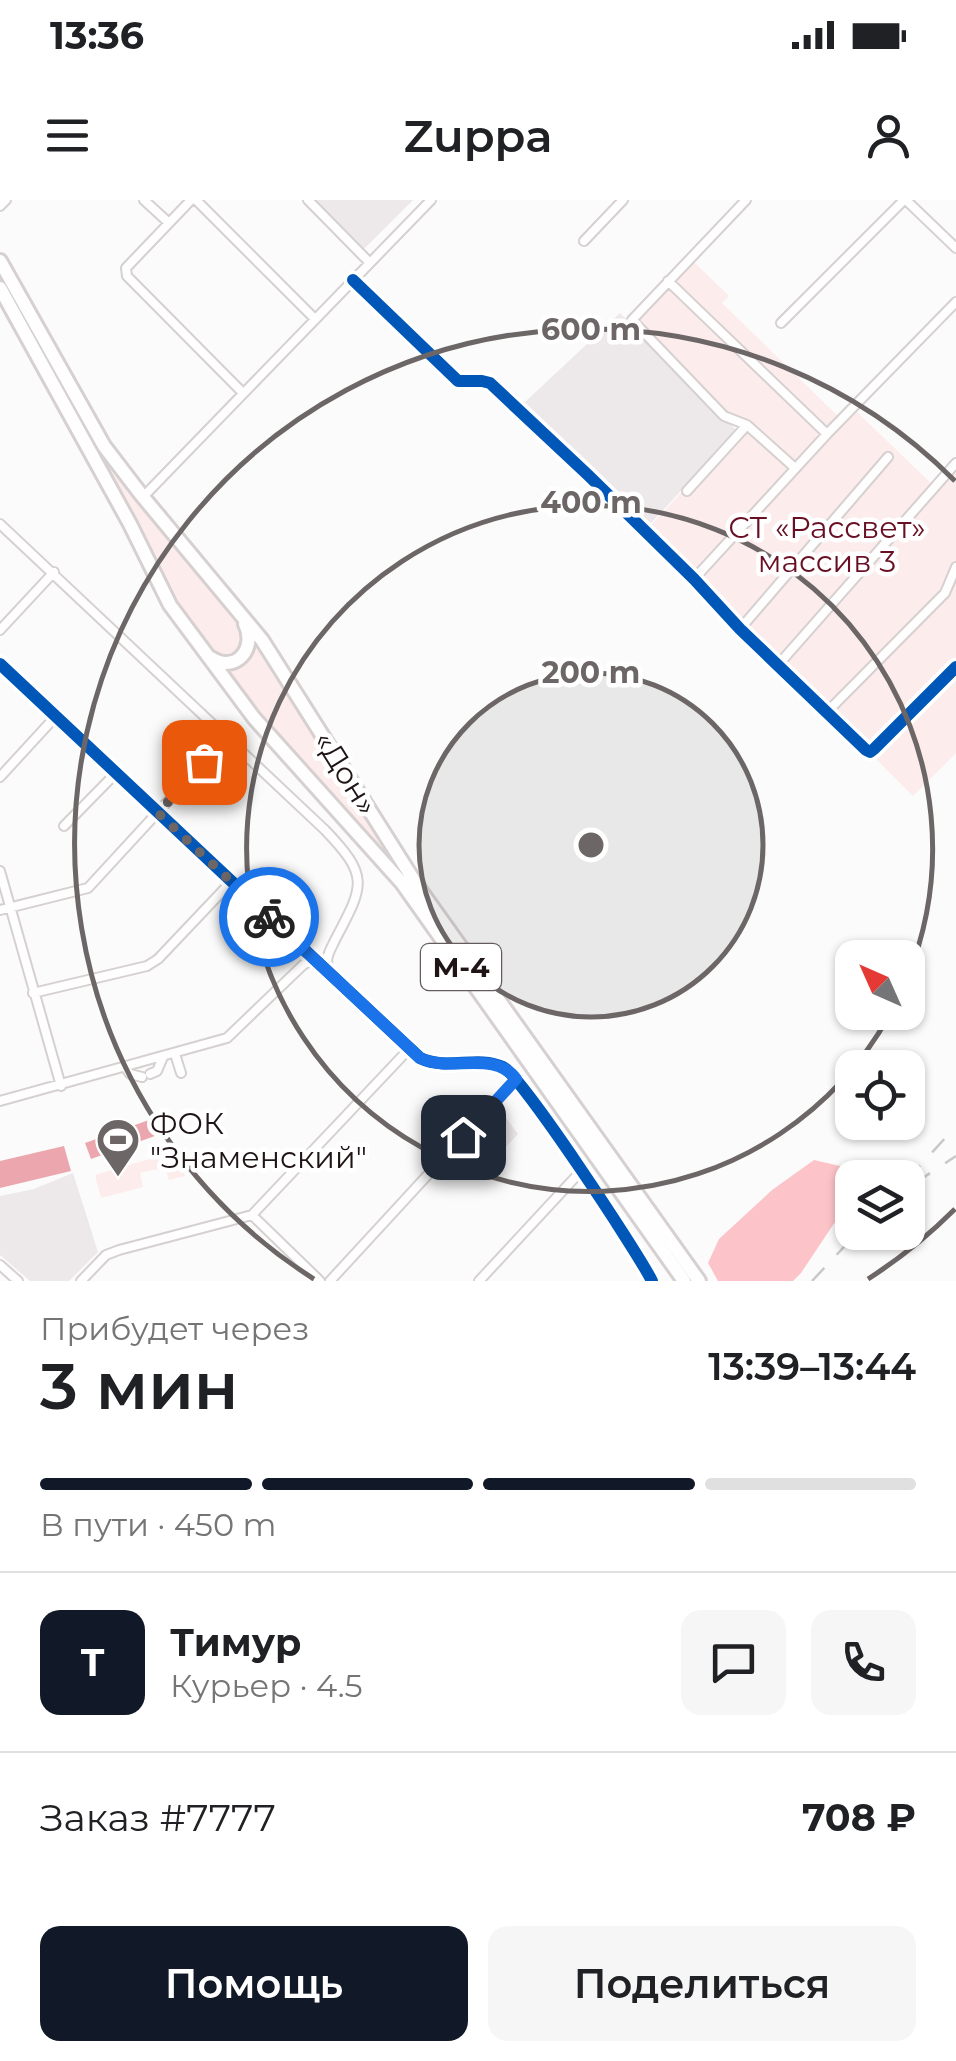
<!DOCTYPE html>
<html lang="ru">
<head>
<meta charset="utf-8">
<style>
  body { margin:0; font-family:Montserrat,sans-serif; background:#f6f6f6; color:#202124; height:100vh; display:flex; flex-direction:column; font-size:38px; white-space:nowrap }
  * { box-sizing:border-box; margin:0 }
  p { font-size:32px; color:#757577 }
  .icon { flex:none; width:55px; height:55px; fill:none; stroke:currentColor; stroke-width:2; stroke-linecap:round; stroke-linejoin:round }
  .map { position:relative; height:1081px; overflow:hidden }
  .drawer { display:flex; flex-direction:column; background:#fff; flex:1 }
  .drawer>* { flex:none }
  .needle { width:65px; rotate:315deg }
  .controls { position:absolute; left:835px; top:740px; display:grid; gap:20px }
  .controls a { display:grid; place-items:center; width:90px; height:90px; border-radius:20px; background:#fff; box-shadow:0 2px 8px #0004; font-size:50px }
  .pin { position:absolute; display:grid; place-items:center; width:85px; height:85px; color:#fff; margin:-42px; border-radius:20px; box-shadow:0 5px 15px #0006 }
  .courier { position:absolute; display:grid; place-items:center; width:100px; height:100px; margin:-50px; border:8px solid #1a73e8; border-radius:50%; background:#fff; color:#222; box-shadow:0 2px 12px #0007 }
  .head em { font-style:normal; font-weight:600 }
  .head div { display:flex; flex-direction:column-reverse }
  .head { display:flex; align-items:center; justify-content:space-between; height:170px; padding:0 40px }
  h1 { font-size:65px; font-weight:600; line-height:75px }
  .bar { display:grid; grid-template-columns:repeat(4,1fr); gap:15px 10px; align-content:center; height:120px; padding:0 40px }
  .bar i { height:12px; border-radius:8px; background:#e0e0e0 }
  .bar .on { background:#111827 }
  .bar p { grid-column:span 4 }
  .line { display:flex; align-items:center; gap:25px; padding:0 40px; border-top:2px solid #e0e0e0 }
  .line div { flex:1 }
  .round { display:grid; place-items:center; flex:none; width:105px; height:105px; border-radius:20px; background:#f6f6f6 }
  .primary-button { display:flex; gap:20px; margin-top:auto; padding:20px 40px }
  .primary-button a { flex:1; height:115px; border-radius:20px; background:#111827; color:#fff; font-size:40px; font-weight:600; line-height:115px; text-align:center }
  .primary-button a+a { background:#f6f6f6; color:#202124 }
  .status { display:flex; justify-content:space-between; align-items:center; height:70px; padding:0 50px; background:#fff; direction:ltr }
  .status svg { height:28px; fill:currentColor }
  header { display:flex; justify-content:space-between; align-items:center; height:130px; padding:0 40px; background:#fff; font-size:45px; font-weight:600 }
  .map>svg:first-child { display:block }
</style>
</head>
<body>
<div class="status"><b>13:36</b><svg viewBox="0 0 49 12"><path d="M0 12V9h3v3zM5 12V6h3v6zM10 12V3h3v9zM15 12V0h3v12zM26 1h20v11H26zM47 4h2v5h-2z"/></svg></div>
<header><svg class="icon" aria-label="menu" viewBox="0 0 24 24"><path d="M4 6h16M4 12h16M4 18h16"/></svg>Zuppa<svg class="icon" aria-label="person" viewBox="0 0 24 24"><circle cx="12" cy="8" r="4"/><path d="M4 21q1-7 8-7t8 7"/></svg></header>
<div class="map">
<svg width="956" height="1081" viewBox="0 0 956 1081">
  <rect width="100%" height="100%" fill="#fbfbfb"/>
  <!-- built -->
  <path fill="#ede8e9" d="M310 0H413L361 52Z
    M620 113 737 231 649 325 524 203Z
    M498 907 518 934 491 963 466 940Z
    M73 973 98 1052 69 1081H30L0 1055V996L34 989Z"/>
  <!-- green -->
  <path fill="#fcecec" d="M694 62 729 96 722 103 845 223 857 212 937 289 956 270V553L913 596 875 558 872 552 700 380 694 368 650 326 740 230 638 121Z
    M106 257C118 274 129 293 143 309 173 345 231 398 246 440L234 458 215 456 192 427 100 260Z
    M256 439 295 495 386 651 385 654 265 525 220 465C241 460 249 462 256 439Z
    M163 955 165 959 180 955 185 976 169 980 165 967 140 973 143 987 101 998 95 975Z"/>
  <!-- forest -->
  <path fill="#fcc4c8" d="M814 960 840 966 849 1001 801 1073 793 1081H718L708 1063 719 1039 772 990Z"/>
  <!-- water -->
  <path fill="#eca6ad" d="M160 916 166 932 91 959 85 943Z
    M64 946 71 971 0 988V961Z"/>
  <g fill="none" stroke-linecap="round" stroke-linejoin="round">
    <defs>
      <path id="minor" d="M144 0 169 23
        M191 0 126 68 127 76 243 193
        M196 0 315 119
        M308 0 370 63
        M746 0 632 120 724 216 747 225 795 268
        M906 0 956 48
        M0 6 6 0
        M584 41 623 0
        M353 80 458 181H482L490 183 588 275 694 379 740 429 866 550 870 552 874 549 956 467
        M668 81 827 234
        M781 123 904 0
        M687 291 747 225
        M143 297 431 0
        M0 324 325 630C370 677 364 685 335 740 330 751 325 757 328 769
        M694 379 827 234 956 102
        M740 429 888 257
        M0 430 54 372
        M0 464 420 858C447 871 477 855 503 867 520 874 639 1054 652 1081
        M778 465 956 263
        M827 512 945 393 956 367
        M0 577 56 516
        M64 626 116 573
        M0 671 61 886
        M0 710 88 688 227 537
        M33 793 147 766 158 759 232 681
        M175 854 181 873
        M126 868 130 874 142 877
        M150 874 157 871 163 857
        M0 901 227 838 303 765 313 759
        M252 1015 320 1081
        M0 1065 18 1081
        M81 1081 106 1055 119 1050 252 1015 409 849
        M330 1081 516 879
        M479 1081 581 971"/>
      <path id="highway" d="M0 61 104 246 143 297 262 440 420 690 699 1081
        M0 88 130 324 170 405 254 518 402 683 684 1081
        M211 458C236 474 257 448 245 424"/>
    </defs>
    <!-- minor casing -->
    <use href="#minor" stroke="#d6d0d0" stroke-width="12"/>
    <!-- highway casing -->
    <use href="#highway" stroke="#d6d0d0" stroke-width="18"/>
    <!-- minor -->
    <use href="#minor" stroke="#fefefe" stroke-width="8"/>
    <!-- highway -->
    <use href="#highway" stroke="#fefefe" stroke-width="12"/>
    <!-- rail -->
    <path stroke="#c9c7c8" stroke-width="2.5" stroke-dasharray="18 18" stroke-linecap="butt" d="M908 979 956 926
      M915 983 956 956
      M812 1081 858 1032"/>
    <defs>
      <path id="cycleway" d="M353 80 458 181H482L490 183 588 275 694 379 740 429 866 550 870 552 874 549 956 467
        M0 464 420 858C447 871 477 855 503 867 520 874 639 1054 652 1081"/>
    </defs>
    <!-- cycleway casing -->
    <use href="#cycleway" stroke="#fff" stroke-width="19"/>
    <!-- cycleway -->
    <use href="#cycleway" stroke="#0057b8" stroke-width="12"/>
  </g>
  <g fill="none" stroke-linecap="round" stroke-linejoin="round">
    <!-- done -->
    <path stroke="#6d6666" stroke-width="10" stroke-dasharray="0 18" d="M204 562 158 613 269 717"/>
    <!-- route -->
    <path stroke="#1a73e8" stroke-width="12" d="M269 717 420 858C450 873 494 849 516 879L463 937"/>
  </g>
  <!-- distance rings -->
  <circle cx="591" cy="645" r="172" fill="#6d6666" fill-opacity=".12"/>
  <g fill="none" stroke="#6d6666" stroke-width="5">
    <circle cx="591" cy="645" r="172"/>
    <path d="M890 814A343 343 0 1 1 908 776"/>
    <path d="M955 1009A515 515 0 0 1 868 1079M314 1079A515 515 0 1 1 955 281"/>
  </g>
  <!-- icons -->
  <defs>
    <symbol id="stadium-pin" viewBox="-11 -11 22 30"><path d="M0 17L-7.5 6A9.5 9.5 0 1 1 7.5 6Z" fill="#6d6666" stroke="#fff"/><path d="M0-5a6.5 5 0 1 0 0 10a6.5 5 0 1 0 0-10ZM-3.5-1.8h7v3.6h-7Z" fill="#fff"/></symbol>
  </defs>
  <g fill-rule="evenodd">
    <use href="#stadium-pin" x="93" y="915" width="50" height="68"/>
  </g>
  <g text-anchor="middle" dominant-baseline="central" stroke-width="9" stroke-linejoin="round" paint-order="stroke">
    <!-- shield labels -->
    <rect fill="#fff" stroke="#635b5c" stroke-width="2.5" x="421" y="744" width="80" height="46" rx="8"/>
    <g font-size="28" font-weight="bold" fill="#201516">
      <text x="461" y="767">М-4</text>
    </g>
    <!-- park labels -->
    <g font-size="30" fill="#690f23" stroke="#fff">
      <text x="827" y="327">СТ «Рассвет»<tspan x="827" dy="34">массив 3</tspan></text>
    </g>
    <!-- street labels -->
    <g font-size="30" fill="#201516" stroke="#fff">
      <text transform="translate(346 573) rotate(58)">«Дон»</text>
    </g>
    <!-- poi labels -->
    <g font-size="30" fill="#201516" stroke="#fff" text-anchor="start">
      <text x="150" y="923">ФОК<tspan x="150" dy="34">"Знаменский"</tspan></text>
    </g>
  </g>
  <circle cx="591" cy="645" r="15" fill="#6d6666" stroke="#fff" stroke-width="5"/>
  <g font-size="30" text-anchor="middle" font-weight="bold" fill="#6d6666" stroke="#fff" stroke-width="9" stroke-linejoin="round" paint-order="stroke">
    <text x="591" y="140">600 m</text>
    <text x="591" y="313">400 m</text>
    <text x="591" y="483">200 m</text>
  </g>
</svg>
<div class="controls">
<a><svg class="needle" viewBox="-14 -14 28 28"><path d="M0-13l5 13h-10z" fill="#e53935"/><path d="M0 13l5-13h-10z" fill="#757577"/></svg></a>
<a><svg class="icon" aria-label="locate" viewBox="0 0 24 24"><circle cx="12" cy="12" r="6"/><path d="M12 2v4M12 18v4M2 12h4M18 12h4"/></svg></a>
<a><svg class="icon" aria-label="layers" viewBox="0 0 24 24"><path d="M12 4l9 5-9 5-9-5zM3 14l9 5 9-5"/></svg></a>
</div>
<div class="pin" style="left:204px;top:562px;background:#ea580c"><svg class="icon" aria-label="bag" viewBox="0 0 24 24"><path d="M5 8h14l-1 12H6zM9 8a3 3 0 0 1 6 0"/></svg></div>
<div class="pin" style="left:463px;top:937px;background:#1f2937"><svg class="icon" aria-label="home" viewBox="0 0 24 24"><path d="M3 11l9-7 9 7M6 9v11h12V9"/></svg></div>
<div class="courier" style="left:269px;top:717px"><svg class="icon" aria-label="bike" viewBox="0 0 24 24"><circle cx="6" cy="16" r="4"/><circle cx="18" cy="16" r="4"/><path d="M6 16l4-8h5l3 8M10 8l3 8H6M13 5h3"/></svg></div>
</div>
<section class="drawer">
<div class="head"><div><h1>3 мин</h1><p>Прибудет через</p></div><em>13:39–13:44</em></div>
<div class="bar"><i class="on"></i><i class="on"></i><i class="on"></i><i></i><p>В пути · 450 m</p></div>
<div class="line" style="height:180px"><b class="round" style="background:#111827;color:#fff">Т</b><div><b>Тимур</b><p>Курьер · 4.5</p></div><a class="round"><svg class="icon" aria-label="chat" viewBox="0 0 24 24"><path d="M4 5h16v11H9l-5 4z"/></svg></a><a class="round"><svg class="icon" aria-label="phone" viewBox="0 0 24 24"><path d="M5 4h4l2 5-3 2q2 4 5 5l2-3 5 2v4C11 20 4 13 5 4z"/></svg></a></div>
<div class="line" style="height:130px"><div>Заказ #7777</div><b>708 ₽</b></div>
<div class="primary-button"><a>Помощь</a><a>Поделиться</a></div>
</section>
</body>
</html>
